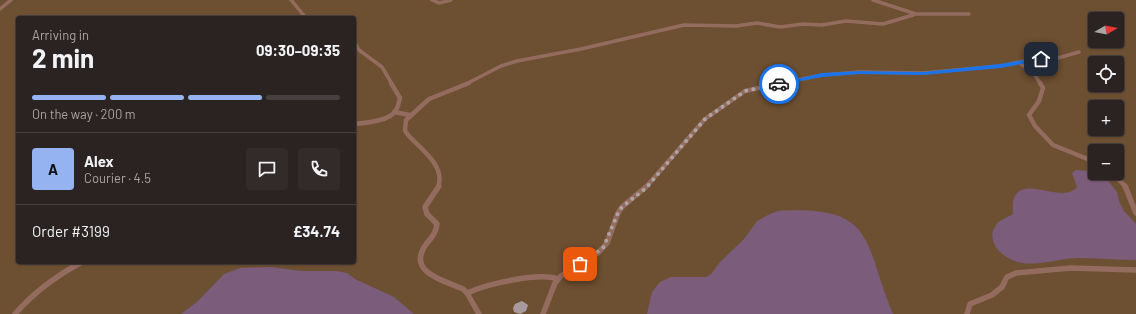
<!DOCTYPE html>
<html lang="en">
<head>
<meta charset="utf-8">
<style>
  body { margin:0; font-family:Barlow,sans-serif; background:#332a2a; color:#f1f3f6; height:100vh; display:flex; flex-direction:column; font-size:15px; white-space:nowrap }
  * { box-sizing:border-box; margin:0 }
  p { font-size:13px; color:#a6a4a5 }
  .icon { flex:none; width:22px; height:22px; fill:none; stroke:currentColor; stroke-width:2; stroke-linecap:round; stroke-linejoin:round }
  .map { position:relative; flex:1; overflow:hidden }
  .details { position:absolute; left:16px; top:16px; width:340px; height:248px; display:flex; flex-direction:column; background:#2b2222; border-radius:4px; box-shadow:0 1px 3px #0004,0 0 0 1px #473f40 }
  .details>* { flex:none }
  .needle { width:26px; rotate:81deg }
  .tools { position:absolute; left:1088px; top:12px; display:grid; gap:8px }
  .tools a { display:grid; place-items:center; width:36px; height:36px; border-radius:4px; background:#2b2222; box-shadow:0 1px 3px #0004,0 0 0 1px #473f40; font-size:20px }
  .pin { position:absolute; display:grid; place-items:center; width:34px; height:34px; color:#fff; margin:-17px; border-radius:8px; box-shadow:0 2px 6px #0006 }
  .courier { position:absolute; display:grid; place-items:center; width:40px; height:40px; margin:-20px; border:3px solid #1a73e8; border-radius:50%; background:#fff; color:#222; box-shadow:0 1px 5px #0007 }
  .summary em { font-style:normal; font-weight:700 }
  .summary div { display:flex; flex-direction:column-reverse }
  .summary { display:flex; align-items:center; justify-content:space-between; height:68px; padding:0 16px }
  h1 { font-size:26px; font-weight:700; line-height:30px }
  .bar { display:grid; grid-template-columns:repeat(4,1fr); gap:6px 4px; align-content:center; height:48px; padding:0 16px }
  .bar i { height:5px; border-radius:3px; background:#473f40 }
  .bar .selected { background:#95b2f1 }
  .bar p { grid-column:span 4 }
  .line { display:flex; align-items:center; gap:10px; padding:0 16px; border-top:1px solid #473f40 }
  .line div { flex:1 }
  .round { display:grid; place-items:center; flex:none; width:42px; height:42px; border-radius:4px; background:#332a2a }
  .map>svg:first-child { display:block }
</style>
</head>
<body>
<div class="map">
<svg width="1136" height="314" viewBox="0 0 1136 314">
  <rect width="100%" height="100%" fill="#392d2e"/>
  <!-- green -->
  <path fill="#6d4f31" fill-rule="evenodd" d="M0 0H1136V314H0ZM18 18H354V262H18ZM1095 19H1117V41H1095ZM1095 63H1117V85H1095ZM1095 107H1117V129H1095ZM1095 151H1117V173H1095Z"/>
  <!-- water -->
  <path fill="#7b5c7b" d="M1076 170 1088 171 1106 178 1117 192 1119 201 1124 211 1136 224V260C1116 260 1097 258 1077 258 1050 259 1023 273 1000 252 994 246 991 238 993 230L998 222 1013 214C1013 208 1012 203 1014 198 1024 174 1062 205 1077 187L1072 173Z
    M778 211C877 205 863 242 893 314H647L652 292 660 282 671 277H706L711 274 720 262 744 239 757 221 770 214Z
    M271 267 301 271H336L347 273 355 279 394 297 414 314H181L198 301 224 274 240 268Z"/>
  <!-- building -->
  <path fill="#a89ba0" d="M522 301 528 305 526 311 520 314 514 312 513 308 515 304Z"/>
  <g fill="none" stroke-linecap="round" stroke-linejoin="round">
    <!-- lane-far2 -->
    <path stroke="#946c5f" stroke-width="3.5" d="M291 0 306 18
      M432 0 439 3 451 0
      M873 0 916 14H969
      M0 9 11 0
      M354 41 359 50 382 67 392 84
      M1021 64 1034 74 1041 84
      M466 84 501 66 517 61 581 49 684 25 736 26 757 23 780 27 803 24 822 25 846 21 883 24 913 15
      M777 84 822 75 860 72 923 73 1000 66 1035 59 1058 58 1079 52"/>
    <!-- lane-far1 -->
    <path stroke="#946c5f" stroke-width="4.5" d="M1040 83 1043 88 1039 101 1029 115 1035 126 1053 145 1095 162
      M394 112 410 115
      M354 124C365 123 391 121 396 110 398 107 399 102 400 98L391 83
      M1112 173 1126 187
      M438 187C445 169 427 154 415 142 412 139 406 134 405 130 405 127 406 123 406 120L429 99 469 83
      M646 187 705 119 745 91 782 83"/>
    <!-- lane -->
    <path stroke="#946c5f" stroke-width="5.5" d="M439 186 425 207 427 214 437 224C436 233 432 237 427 243 405 272 443 280 463 289L467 293 479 314
      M1125 186 1136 213
      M467 293C487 284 538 272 558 279
      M15 314C34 292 56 276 82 262
      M543 314 555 283 561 276 598 253 607 243 618 213 622 207 647 186
      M967 314 970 304 992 295 1002 287 1007 277 1016 273 1071 268 1136 270"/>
  </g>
  <!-- route -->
  <path fill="#1a73e8" d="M1041 57 1043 58V60L1000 68 923 75 860 74 822 77 779 85 776 84 822 73 860 71 923 72 1000 64Z"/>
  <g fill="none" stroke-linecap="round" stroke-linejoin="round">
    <!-- done -->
    <path stroke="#ada4a4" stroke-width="4" stroke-dasharray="0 7.2" d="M580 264 603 248 618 213 622 207 646 188 705 119 745 91 779 84"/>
  </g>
</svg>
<div class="tools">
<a><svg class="needle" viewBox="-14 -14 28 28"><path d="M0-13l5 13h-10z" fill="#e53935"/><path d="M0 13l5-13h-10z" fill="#a6a4a5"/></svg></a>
<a><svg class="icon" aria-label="locate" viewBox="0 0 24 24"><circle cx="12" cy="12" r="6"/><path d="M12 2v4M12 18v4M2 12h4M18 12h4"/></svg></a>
<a>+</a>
<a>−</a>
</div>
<div class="pin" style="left:580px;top:264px;background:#ea580c"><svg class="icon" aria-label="bag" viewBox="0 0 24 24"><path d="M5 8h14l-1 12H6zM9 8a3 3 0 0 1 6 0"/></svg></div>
<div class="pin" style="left:1041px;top:59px;background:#1f2937"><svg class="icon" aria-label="home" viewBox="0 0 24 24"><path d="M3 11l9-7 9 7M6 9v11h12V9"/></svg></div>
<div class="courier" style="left:779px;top:84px"><svg class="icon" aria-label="car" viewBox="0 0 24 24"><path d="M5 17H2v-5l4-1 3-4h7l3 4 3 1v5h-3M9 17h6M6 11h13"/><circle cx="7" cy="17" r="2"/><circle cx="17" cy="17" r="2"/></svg></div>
<section class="details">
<div class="summary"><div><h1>2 min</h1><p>Arriving in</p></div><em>09:30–09:35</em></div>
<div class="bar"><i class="selected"></i><i class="selected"></i><i class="selected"></i><i></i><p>On the way · 200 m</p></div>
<div class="line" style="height:72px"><b class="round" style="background:#95b2f1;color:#111">A</b><div><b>Alex</b><p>Courier · 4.5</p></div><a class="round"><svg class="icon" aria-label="chat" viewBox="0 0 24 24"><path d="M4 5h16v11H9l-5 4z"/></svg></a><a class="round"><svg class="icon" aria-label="phone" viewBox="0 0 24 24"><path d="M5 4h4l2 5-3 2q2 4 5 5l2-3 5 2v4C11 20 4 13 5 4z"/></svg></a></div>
<div class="line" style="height:52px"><div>Order #3199</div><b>£34.74</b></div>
</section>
</div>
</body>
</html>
